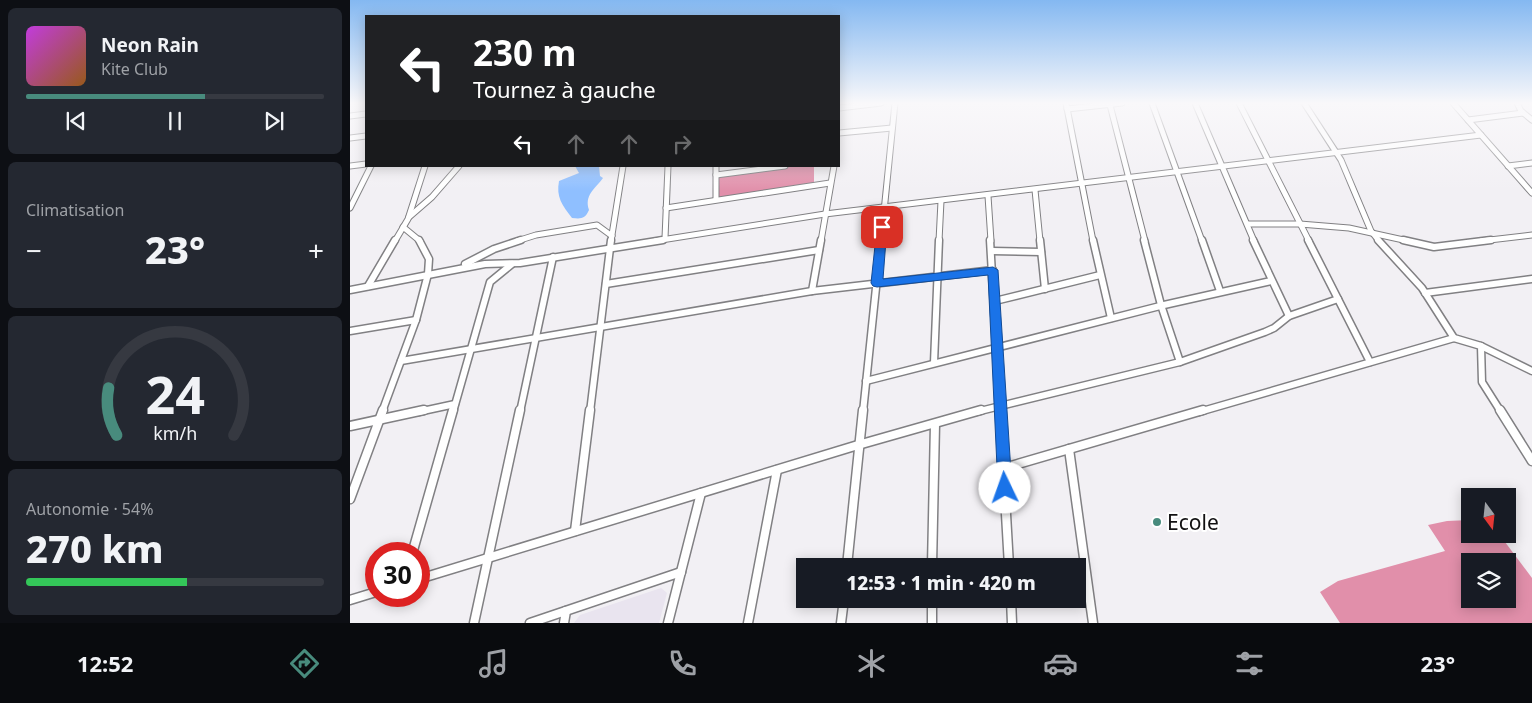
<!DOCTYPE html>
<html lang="fr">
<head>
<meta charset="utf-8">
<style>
  body { margin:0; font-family:"Noto Sans",sans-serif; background:#242831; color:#f1f3f6; height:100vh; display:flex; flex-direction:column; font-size:19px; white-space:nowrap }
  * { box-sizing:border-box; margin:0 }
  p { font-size:16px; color:#9ea1a6 }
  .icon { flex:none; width:28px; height:28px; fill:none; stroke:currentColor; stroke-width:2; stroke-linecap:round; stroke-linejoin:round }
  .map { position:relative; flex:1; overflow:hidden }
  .side { display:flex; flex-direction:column; gap:8px; padding:8px; background:#0d0f14; width:350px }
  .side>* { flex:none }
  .banner { position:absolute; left:15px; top:15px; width:475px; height:152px; border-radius:0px; box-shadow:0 2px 12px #0003; background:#202124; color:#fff; overflow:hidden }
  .needle { width:32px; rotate:165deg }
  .tools { position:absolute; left:1111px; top:488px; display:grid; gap:10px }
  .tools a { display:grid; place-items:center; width:55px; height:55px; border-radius:0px; background:#171b24; box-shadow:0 2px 12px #0003; font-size:25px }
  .speed { position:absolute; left:15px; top:542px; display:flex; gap:10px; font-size:25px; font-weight:700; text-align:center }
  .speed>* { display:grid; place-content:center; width:65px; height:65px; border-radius:50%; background:#171b24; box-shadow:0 2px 12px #0003; line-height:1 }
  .speed .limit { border:8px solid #d22; background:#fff; color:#111 }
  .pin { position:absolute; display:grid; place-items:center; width:42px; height:42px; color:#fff; margin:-21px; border-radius:10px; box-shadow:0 2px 8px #0006 }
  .me { position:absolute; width:55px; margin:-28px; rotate:357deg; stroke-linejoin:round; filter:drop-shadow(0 0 4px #0008) }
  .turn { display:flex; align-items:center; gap:18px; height:105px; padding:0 25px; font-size:22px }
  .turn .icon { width:65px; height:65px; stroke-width:2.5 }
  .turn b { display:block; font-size:35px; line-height:42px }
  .lanes { display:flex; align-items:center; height:48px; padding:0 25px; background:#0003; justify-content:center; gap:25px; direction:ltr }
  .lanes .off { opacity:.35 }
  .big { font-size:38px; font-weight:800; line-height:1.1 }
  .side .widget { flex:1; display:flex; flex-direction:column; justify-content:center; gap:8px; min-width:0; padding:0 18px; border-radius:8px; background:#242831 }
  .side .dial { align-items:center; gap:0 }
  .dial svg { height:130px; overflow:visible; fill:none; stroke:#363941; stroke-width:7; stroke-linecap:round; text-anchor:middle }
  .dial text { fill:#f1f3f6; stroke:none }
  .song { display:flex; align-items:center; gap:15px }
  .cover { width:60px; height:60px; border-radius:8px; background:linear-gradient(135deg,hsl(290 70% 55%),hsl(30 70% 35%)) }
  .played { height:5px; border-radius:2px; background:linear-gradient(90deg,#488b7d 60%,#363941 60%) }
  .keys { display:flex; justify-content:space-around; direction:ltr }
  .heat { display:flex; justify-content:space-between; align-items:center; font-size:28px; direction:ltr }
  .charge { height:8px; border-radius:4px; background:linear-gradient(90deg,#34c759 54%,#363941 0) }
  .trip { position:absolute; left:446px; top:558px; width:290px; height:50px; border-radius:0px; background:#171b24; box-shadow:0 2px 12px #0003; font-weight:800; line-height:50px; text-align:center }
  .tab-bar { display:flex; height:80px; justify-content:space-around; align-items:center; background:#090b0e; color:#9ea1a6 }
  .tab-bar .icon { width:35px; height:35px }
  .tab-bar .selected { color:#488b7d }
  .tab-bar b { font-size:22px; color:#f1f3f6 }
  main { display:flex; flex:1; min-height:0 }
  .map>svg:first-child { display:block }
  .built { fill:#e9e4ef }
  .forest { fill:#e18faa; fill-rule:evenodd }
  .water { fill:#8fbfff }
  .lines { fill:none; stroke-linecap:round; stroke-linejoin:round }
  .minor-far2-casing { stroke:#818083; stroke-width:7 }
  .minor-far1-casing { stroke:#818083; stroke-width:9 }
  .minor-casing { stroke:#818083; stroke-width:11 }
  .minor-far2 { stroke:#fff; stroke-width:5 }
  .minor-far1 { stroke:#fff; stroke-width:6 }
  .minor { stroke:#fff; stroke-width:8 }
  .route { fill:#1a73e8; stroke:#114b97 }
  .poi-dot { fill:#488b7d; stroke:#fff; stroke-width:2 }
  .labels { text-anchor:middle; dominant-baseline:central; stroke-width:4; stroke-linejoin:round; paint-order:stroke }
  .near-poi-label { font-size:21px; fill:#121112; stroke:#fff; text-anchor:start }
</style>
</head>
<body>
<main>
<section class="side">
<div class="widget">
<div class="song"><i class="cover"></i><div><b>Neon Rain</b><p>Kite Club</p></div></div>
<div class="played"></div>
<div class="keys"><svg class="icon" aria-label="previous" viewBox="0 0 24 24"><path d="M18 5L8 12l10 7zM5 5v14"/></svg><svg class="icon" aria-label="pause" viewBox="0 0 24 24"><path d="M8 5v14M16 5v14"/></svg><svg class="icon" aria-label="next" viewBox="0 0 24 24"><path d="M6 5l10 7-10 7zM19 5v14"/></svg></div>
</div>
<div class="widget"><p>Climatisation</p>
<div class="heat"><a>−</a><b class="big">23°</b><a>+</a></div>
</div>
<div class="widget dial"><svg viewBox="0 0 100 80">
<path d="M14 69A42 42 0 1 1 86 69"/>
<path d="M14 69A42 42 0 0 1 9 40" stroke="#488b7d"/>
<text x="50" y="56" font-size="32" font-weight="700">24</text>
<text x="50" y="72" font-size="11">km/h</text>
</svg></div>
<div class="widget"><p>Autonomie · 54%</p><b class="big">270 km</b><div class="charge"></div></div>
</section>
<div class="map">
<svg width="1182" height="623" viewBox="0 0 1182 623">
  <rect width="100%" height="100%" fill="#f2f0f4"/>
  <polygon class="built" points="311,588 317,593 309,623 224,623 230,615"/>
  <g class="forest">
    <polygon points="429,166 464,166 464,183 367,198 367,174"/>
    <path d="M 1120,520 L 1120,534 L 1149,534 L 1182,578 L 1182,623 L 990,623 L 970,592 L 988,581 L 1095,551 L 1078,525 L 1097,521 ZM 1120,561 L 1158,561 L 1158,599 L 1120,599 Z"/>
  </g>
  <path class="water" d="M 225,166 L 249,166 L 250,176 L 253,178 C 245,189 234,195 239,210 C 235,219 231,219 222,218 C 212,205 206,197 209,181 L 229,173 Z"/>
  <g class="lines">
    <defs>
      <g id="minor-far2">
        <polyline points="716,103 743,241"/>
        <polyline points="802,103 852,241"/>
        <polyline points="845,103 904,241"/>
        <polyline points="889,103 959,241"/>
        <polyline points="954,103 991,160 1021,231 1029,241"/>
        <polyline points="1103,103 1182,193"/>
        <polyline points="1167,103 1171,111 1182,120"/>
        <polyline points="760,105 795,241"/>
        <polyline points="489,108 531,103"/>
        <polyline points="717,109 772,103"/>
        <polyline points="0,116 16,114"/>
        <polyline points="1118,120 1173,113"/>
        <polyline points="489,133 542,128"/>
        <polyline points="0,138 16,136"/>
        <polyline points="0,166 16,164"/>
        <polyline points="366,166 366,199"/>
        <polyline points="1158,166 1182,163"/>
        <polyline points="366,175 435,166"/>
        <polyline points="685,190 690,241"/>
        <polyline points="638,196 641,241"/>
        <polyline points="0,208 21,166"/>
        <polyline points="316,208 480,183"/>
        <polyline points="59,217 82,197 109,166"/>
        <polyline points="898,224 950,224 999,228 1058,241"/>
        <polyline points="53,227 70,241"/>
        <polyline points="315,238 318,166"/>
        <polyline points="45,241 58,219 75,166"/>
        <polyline points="167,241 186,235 247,225 262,236"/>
        <polyline points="261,241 273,166"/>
        <polyline points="305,241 475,214 1131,135"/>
        <polyline points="471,241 484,166"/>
        <polyline points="531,241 545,103"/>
        <polyline points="589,241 591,201"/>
        <polyline points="1131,241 1182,235"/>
      </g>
      <g id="minor-far1">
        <polyline points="640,240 650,412"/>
        <polyline points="690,240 695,289"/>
        <polyline points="743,240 761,318"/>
        <polyline points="794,240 811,305 830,362"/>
        <polyline points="852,240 870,291"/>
        <polyline points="903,240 939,316"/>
        <polyline points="958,240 1020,362"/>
        <polyline points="1028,240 1072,288 1104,338 1131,346 1132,382 1151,412"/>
        <polyline points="1053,240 1084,247 1141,240"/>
        <polyline points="642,251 691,252"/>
        <polyline points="115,264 144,249 171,240"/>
        <polyline points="256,284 469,250"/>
        <polyline points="18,286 45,240"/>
        <polyline points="0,290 135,264 170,263 313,240"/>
        <polyline points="462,291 471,240"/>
        <polyline points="1075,293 1182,279"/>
        <polyline points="645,301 750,275"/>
        <polyline points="0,331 66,320"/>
        <polyline points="1131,346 1182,371"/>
        <polyline points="51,361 462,291 643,270"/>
        <polyline points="584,363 589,240"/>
        <polyline points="516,381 814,305 921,281"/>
        <polyline points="32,412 66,320 78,274 79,259 69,240"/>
        <polyline points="68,412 105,404"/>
        <polyline points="103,412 140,282 162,264"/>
        <polyline points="170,412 203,257"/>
        <polyline points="240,412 261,240"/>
        <polyline points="513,412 531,240"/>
        <polyline points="626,412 830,362 915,332 924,328 939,316 988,299"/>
        <polyline points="849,412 1104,338"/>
      </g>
      <g id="minor">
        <polyline points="650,410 659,566"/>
        <polyline points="1150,410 1182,461"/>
        <polyline points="0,426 74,410"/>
        <polyline points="719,449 743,623"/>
        <polyline points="654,468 853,410"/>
        <polyline points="0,499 33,410"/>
        <polyline points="225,531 240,410"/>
        <polyline points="62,554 103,410"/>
        <polyline points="497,566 513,410"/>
        <polyline points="582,566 585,424"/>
        <polyline points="69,579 508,445 631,410"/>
        <polyline points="582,599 582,623"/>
        <polyline points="661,599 662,623"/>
        <polyline points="0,600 26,592"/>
        <polyline points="124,623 170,410"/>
        <polyline points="180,623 331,572"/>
        <polyline points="214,623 216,611"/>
        <polyline points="318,623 351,493"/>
        <polyline points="398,623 427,470"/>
        <polyline points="491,623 494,599"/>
      </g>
    </defs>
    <use href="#minor-far2" class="minor-far2-casing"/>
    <use href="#minor-far1" class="minor-far1-casing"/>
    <use href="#minor" class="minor-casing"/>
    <use href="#minor-far2" class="minor-far2"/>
    <use href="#minor-far1" class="minor-far1"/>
    <use href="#minor" class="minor"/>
  </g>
  <linearGradient id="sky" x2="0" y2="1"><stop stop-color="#84b8f1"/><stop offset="0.54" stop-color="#f9f8fa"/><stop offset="1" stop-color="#f9f8fa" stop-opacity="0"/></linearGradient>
  <rect width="1182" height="191" fill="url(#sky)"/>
  <polygon class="route" points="532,224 537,227 533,279 643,267 648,270 662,488 660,493 655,495 650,493 648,488 638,275 527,287 523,286 521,283 527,227"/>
  <circle class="poi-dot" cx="807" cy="522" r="5"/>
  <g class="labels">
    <g class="near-poi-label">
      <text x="817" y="522">Ecole</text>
    </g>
  </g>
</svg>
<div class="tools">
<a><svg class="needle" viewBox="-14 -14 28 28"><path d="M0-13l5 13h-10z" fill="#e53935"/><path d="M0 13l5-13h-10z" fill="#9ea1a6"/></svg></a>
<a><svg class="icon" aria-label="layers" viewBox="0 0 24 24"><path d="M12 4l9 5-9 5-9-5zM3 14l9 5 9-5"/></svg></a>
</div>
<div class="speed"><div class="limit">30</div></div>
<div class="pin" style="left:532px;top:227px;background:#d93025"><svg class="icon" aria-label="arrive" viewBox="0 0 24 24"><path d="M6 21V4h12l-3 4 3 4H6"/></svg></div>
<svg class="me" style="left:655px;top:488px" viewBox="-20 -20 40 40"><circle r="19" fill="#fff"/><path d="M0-13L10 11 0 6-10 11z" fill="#1a73e8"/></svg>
<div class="trip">12:53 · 1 min · 420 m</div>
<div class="banner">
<div class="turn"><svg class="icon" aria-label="left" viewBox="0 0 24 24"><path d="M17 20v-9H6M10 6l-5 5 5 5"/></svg><div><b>230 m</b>Tournez à gauche</div></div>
<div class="lanes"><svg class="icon" aria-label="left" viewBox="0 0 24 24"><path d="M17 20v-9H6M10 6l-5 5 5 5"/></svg><svg class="icon off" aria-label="ahead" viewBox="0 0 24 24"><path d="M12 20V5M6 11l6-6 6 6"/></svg><svg class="icon off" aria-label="ahead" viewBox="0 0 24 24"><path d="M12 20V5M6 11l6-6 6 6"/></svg><svg class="icon off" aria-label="right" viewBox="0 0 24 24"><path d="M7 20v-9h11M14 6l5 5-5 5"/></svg></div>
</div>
</div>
</main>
<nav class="tab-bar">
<b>12:52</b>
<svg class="icon selected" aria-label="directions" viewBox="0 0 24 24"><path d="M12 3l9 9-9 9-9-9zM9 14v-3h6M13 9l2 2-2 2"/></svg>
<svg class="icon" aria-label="music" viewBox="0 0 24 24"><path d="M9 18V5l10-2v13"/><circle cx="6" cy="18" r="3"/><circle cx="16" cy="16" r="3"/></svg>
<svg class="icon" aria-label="phone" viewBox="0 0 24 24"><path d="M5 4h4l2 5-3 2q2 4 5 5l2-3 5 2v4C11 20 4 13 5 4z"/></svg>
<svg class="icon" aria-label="climate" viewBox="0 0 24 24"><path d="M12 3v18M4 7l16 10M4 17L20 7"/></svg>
<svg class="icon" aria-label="car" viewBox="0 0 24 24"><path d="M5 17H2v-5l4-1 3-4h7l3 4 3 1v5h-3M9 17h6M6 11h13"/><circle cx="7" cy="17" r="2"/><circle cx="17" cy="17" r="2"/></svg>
<svg class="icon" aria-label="filters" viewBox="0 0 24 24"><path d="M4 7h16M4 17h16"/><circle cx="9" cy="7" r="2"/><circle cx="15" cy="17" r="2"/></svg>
<b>23°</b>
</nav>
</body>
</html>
